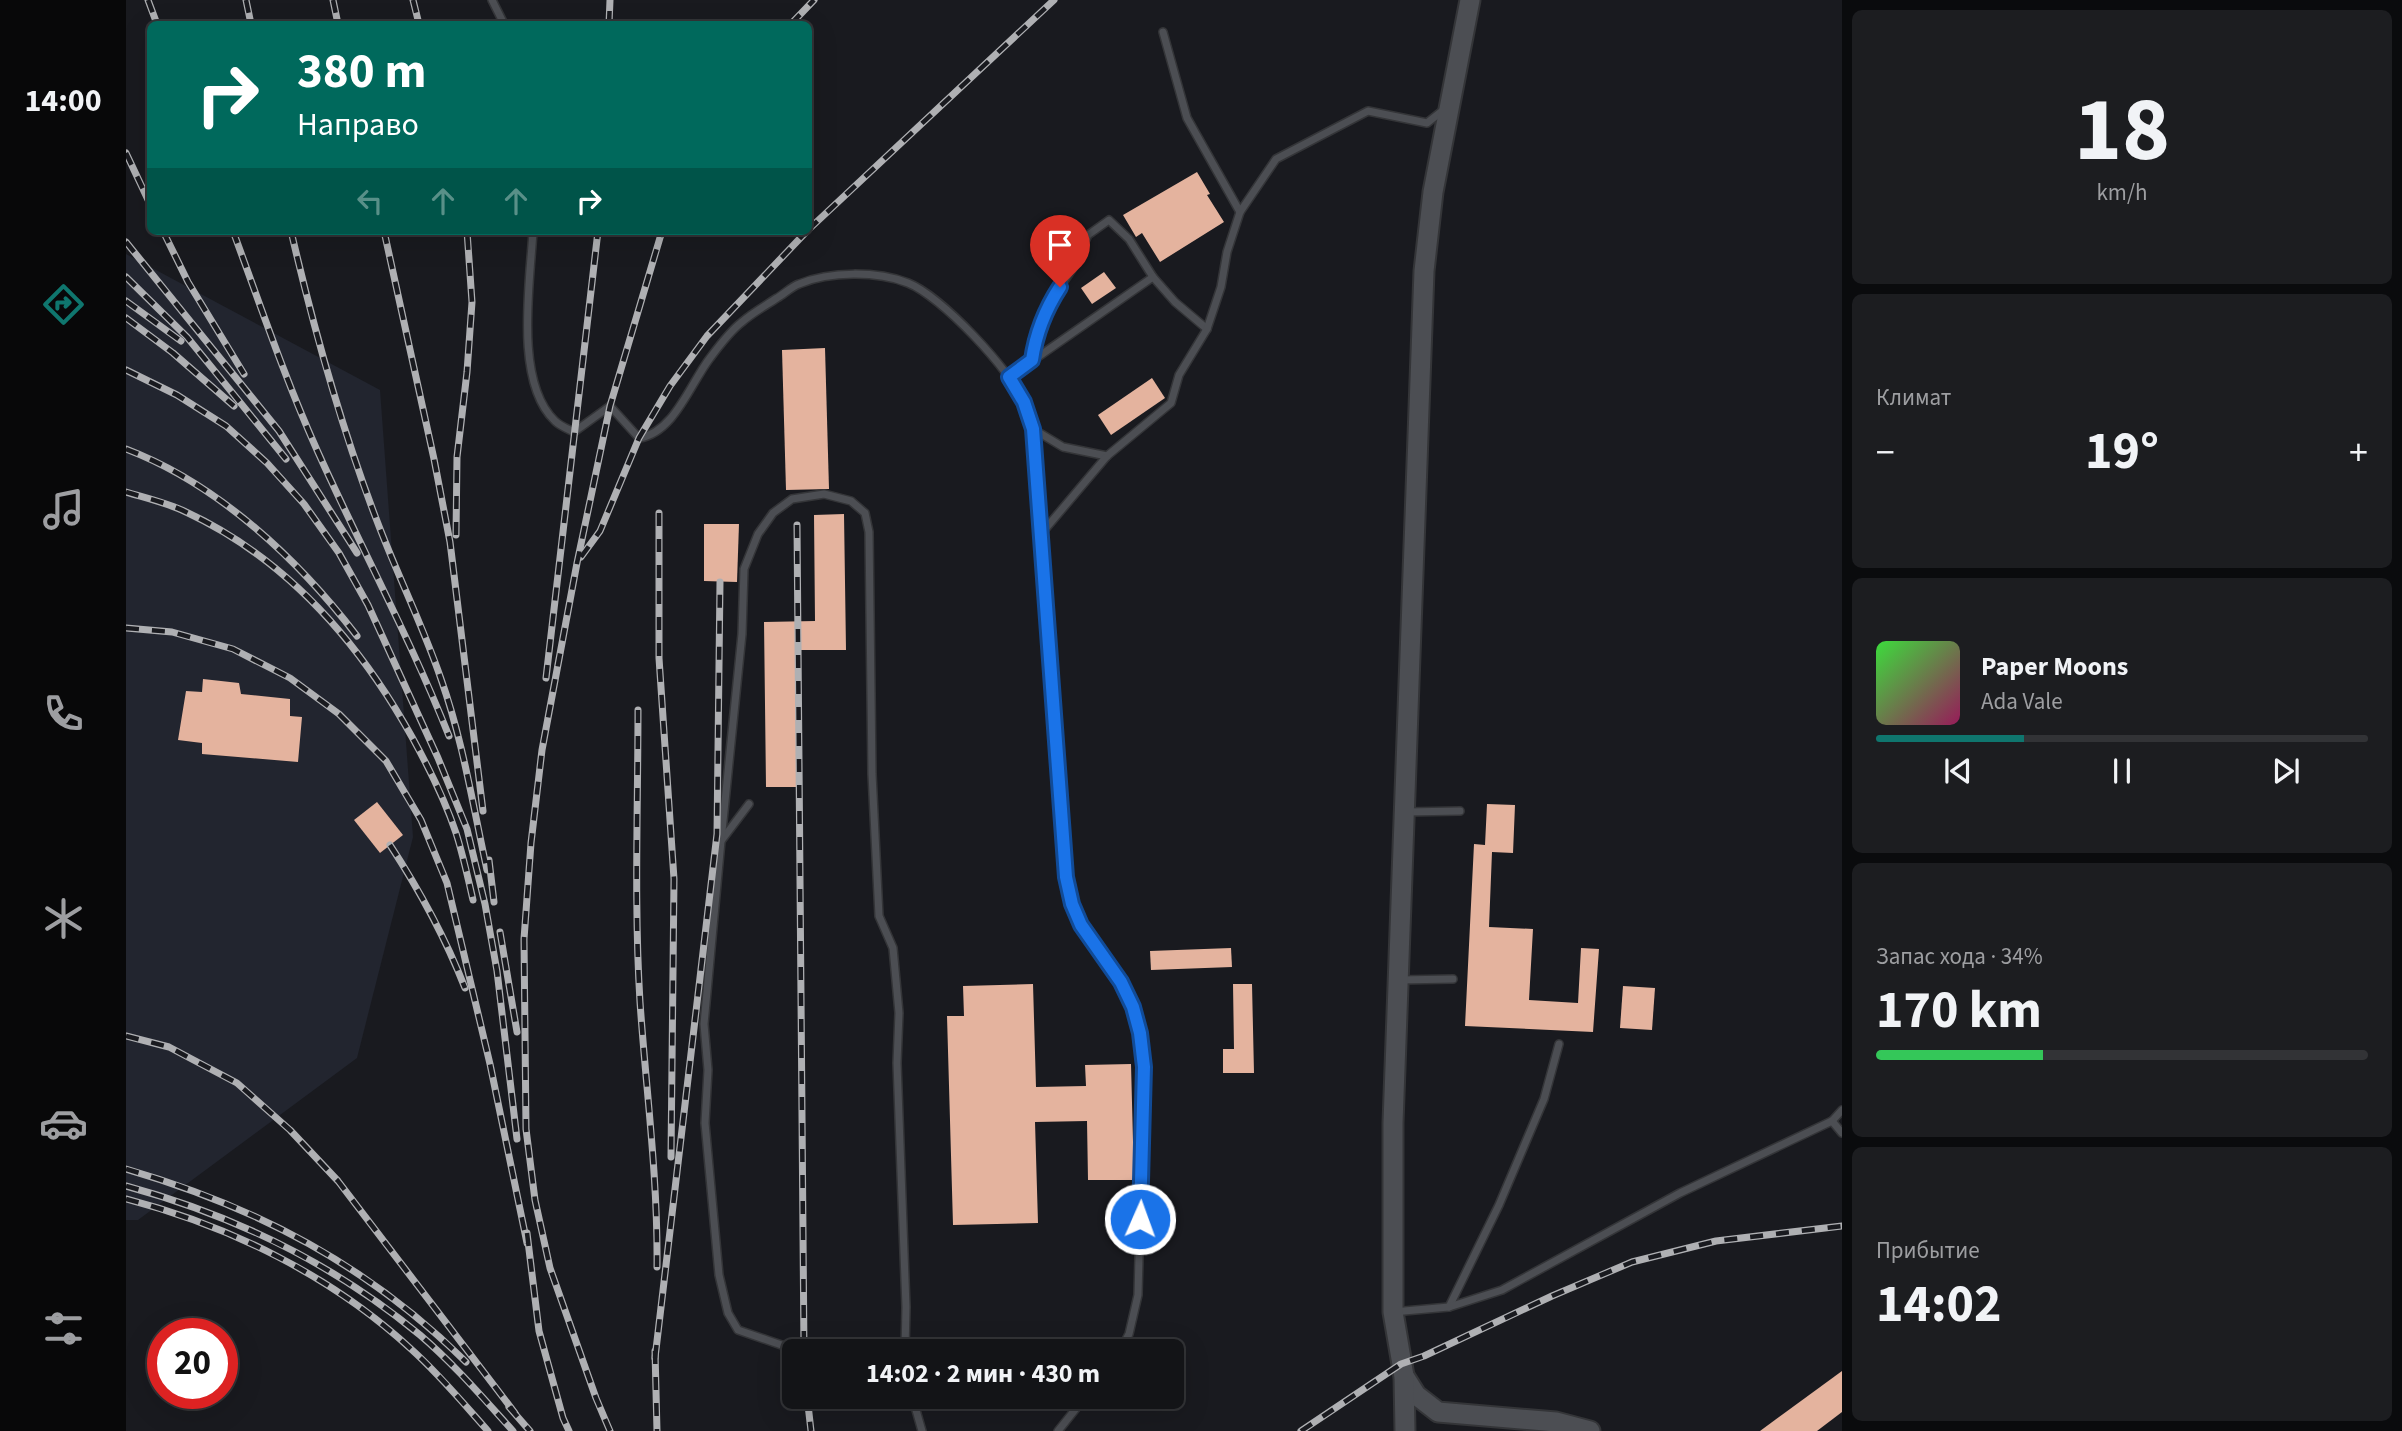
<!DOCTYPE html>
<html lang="ru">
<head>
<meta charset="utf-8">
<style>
  body { margin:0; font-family:"Source Sans 3",sans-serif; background:#1c1d20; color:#f1f3f6; height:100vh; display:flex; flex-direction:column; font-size:26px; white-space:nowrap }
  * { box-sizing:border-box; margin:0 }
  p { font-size:23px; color:#9d9ea1 }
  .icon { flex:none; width:38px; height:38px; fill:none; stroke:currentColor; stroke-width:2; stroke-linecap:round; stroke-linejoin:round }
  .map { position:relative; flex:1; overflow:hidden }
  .sheet { display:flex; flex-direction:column; gap:10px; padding:10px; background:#0a0b0d; width:560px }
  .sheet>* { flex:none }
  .guide { position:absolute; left:21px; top:21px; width:665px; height:214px; border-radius:10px; box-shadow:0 7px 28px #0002,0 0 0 2px #323336; background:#00695c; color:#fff; overflow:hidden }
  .speed { position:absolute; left:21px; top:1318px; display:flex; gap:14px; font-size:35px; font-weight:700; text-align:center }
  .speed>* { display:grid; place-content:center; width:91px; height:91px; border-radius:50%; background:#131417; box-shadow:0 7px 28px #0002,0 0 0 2px #323336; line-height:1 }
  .speed .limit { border:10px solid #d22; background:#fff; color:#111 }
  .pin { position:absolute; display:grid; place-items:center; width:60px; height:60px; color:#fff; margin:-72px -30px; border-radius:50% 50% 50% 0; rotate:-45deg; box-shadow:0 0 7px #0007 }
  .pin .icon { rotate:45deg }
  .me { position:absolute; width:77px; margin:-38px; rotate:2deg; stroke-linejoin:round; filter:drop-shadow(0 0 5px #0008) }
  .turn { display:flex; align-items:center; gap:24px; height:147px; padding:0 35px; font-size:32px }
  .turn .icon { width:91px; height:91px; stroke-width:2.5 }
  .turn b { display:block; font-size:49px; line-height:60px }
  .lanes { display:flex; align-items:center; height:66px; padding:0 35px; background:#0003; justify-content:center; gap:35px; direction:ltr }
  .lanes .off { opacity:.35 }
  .big { font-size:52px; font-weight:700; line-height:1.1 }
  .sheet .widget { flex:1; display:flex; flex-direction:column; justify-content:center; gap:10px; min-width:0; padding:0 24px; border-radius:10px; background:#1c1d20 }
  .sheet .dial { align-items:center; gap:0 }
  .dial b { font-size:91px; line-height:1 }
  .song { display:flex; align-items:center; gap:21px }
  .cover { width:84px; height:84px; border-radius:10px; background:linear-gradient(135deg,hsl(120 70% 55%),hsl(330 70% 35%)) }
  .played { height:7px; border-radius:4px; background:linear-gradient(90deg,#0f766e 30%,#323336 30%) }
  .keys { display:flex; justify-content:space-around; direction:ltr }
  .heat { display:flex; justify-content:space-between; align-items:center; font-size:38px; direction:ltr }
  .charge { height:10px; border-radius:5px; background:linear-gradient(90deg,#34c759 34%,#323336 0) }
  .trip { position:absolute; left:656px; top:1339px; width:402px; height:70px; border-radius:10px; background:#131417; box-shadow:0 7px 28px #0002,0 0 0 2px #323336; font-weight:700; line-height:70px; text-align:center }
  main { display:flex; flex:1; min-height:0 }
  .dock { display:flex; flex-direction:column; width:126px; justify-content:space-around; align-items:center; background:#080809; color:#9d9ea1 }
  .dock .icon { width:49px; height:49px }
  .dock .on { color:#0f766e }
  .dock b { font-size:32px; color:#f1f3f6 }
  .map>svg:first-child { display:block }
  .built { fill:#22252f }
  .building { fill:#e4b39e }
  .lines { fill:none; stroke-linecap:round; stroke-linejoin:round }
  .lane-casing { stroke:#343538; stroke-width:10 }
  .secondary-casing { stroke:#343538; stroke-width:23 }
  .lane { stroke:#4c4e53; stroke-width:7 }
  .secondary { stroke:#4c4e53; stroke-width:19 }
  .rail-casing { stroke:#afb0b3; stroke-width:7 }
  .rail { stroke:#191a1f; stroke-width:4.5; stroke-dasharray:13; stroke-linecap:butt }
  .route-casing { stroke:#114b97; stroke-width:18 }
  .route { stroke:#1a73e8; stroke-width:12 }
</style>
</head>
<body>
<main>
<nav class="dock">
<b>14:00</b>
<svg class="icon on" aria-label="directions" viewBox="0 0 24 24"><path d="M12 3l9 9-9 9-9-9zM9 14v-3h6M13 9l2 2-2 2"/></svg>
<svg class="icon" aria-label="music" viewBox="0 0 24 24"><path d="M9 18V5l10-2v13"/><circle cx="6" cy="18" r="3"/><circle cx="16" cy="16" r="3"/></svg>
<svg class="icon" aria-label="phone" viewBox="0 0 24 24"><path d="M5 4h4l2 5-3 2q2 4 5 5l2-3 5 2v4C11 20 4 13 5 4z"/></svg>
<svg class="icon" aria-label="climate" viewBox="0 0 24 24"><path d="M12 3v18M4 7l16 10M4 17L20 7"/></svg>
<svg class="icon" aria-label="car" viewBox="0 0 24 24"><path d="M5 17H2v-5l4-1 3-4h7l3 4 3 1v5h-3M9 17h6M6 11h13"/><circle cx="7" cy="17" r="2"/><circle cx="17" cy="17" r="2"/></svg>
<svg class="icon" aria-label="filters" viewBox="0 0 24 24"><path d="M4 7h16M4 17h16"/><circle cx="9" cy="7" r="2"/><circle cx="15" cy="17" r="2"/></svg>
</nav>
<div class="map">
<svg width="1716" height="1431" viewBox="0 0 1716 1431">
  <rect width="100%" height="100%" fill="#191a1f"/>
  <polygon class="built" points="0,254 254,390 287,837 231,1058 12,1220 0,1220"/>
  <g class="building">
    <polygon points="1071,172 1084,194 1081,195 1098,222 1034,262 1016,233 1010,237 997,215"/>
    <polygon points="978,272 990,288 966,304 955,288"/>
    <polygon points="699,348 703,489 660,490 656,350"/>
    <polygon points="1026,378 1039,398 985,435 972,415"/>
    <polygon points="718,514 720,650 670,650 672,787 640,787 638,622 689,621 688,515"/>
    <polygon points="578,524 613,524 611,582 578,581"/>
    <polygon points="77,679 113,683 115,694 164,699 164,716 176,717 172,762 76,754 76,743 52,740 60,691 76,692"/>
    <polygon points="251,802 277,835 254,853 228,820"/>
    <polygon points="1361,804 1389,805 1387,853 1366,852 1363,927 1407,929 1403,1000 1452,1003 1455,948 1473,949 1467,1032 1339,1026 1348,844 1359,845"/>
    <polygon points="1105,948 1106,967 1025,970 1024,951"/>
    <polygon points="907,984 910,1087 960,1086 959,1065 1005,1064 1008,1180 962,1180 961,1121 909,1122 912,1223 827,1225 821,1016 838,1016 837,986"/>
    <polygon points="1107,984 1126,984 1128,1073 1097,1073 1097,1049 1108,1049"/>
    <polygon points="1497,986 1529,988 1526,1030 1494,1028"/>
    <polygon points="1716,1371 1716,1412 1691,1431 1634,1431"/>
  </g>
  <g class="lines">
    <defs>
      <g id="lane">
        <polyline points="366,0 378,24"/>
        <polyline points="1037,32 1061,118 1114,212"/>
        <path d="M 407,231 C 404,283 388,382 429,421 C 434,426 442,429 448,432 L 484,406 L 513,438 C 548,433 564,384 584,358 C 593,346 604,331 616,322 C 626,313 639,306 651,298 C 658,294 665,287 673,284 C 704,271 751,271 782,283 C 815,296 885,370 899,404 C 907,424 908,444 910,466 L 940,877 C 944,893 947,909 955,924 C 970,953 996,976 1008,1007 C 1015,1027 1016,1047 1018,1067 L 1012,1295 L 1003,1334 L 994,1351"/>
        <polyline points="906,360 910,334 922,305 947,268 962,235 983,220 1003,239 1027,277"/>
        <polyline points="883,377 1027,277 1049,302 1081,329"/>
        <polyline points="907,429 937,447 981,456"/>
        <polyline points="915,534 981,456 1045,403 1053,375 1081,329 1095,287 1101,252 1114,212 1150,159 1242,111 1301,123 1320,108"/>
        <polyline points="623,804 595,841 578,1024 582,1070 579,1123 593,1275 602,1313 612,1330 673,1351"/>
        <polyline points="1280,812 1334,811"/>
        <polyline points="595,841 616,634 618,569 632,534 647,513 666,499 698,494 725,501 739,513 743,532 746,774 753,916 767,948 773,1013 771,1063 780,1307 779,1351"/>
        <polyline points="1273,980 1327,979"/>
        <polyline points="1706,1121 1716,1110"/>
        <polyline points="1323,1307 1373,1205 1418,1099 1433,1044"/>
        <polyline points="1267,1312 1323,1307 1376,1290 1554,1193 1706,1121 1716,1133"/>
        <polyline points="786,1396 796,1431"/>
        <polyline points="932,1431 960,1396"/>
      </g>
      <g id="secondary">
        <polyline points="1278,1376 1290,1395 1312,1412 1430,1422 1464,1431"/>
        <polyline points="1279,1431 1278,1376 1267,1312 1267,1123 1298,271 1307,192 1344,0"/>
      </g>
    </defs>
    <use href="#lane" class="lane-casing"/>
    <use href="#secondary" class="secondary-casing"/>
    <use href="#lane" class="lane"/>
    <use href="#secondary" class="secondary"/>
    <defs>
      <g id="rail">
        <polyline points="22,0 31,24"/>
        <polyline points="120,0 125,24"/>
        <polyline points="207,0 212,24"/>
        <polyline points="287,0 293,24"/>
        <polyline points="483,24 484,0"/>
        <polyline points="665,24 688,0"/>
        <polyline points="0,153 24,204"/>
        <polyline points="682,230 928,0"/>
        <polyline points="37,231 62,282 118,374"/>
        <path d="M 107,231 C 134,304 159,379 191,450 C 234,546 284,638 323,736"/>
        <path d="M 165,231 C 188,330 215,427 251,521 C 271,574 297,626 315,679 C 337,741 347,806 361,870"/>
        <polyline points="258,231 308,459 324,542 357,811"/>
        <polyline points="0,242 153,431 231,553"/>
        <polyline points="0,277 61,337 160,459"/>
        <polyline points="0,301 55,341"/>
        <polyline points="0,318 47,353 108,406"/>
        <polyline points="0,370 51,395 100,426 141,463 178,504 213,553 242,605 312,758 341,829 359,904 371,971 391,1139"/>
        <path d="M 0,449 C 92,484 172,559 231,636"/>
        <path d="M 0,492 C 20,498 42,503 60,512 C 161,559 233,642 286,737 C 303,768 319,800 330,833 C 337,855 342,878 347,900"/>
        <polyline points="533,513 533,658 548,879 545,1157"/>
        <polyline points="671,525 678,1351"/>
        <polyline points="330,535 331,457 341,372 346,302 341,231"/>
        <polyline points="455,557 474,531 513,438 544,386 581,336 681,231"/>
        <polyline points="0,628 46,632 107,649 164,678 213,714 260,761 295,820 321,883 364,1064 401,1243"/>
        <polyline points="420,678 472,231"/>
        <path d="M 512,710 C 512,807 508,905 514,1002 C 520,1090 532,1177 531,1267"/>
        <path d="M 264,845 C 294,891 319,937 339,988"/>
        <polyline points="363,860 368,902"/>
        <polyline points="374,932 391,1032"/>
        <polyline points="0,1036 43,1047 111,1083 164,1130 212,1181 389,1413"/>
        <path d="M 0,1169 C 131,1207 243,1266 340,1362"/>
        <path d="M 0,1186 C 107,1215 208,1264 294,1335 C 328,1364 357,1398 387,1431"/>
        <path d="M 0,1199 C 104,1226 206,1276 285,1349 C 313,1374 337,1403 362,1431"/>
        <polyline points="401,1233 413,1331 437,1418 443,1431"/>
        <polyline points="529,1351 531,1431"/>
        <polyline points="529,1358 591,834 594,582"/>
        <polyline points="681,1396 685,1431"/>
        <polyline points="383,1407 404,1431"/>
        <polyline points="484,1431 470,1398 424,1268 409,1200 400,1129 398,939 405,843 416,750 451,563 484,406 536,231"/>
        <polyline points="1175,1431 1275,1364 1298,1356 1426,1296 1506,1262 1590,1241 1716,1226"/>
      </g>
    </defs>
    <use href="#rail" class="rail-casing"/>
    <use href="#rail" class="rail"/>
  </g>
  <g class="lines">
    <defs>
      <path id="route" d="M 934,287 C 919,310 910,332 906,360 L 883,377 L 898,402 L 907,429 L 940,877 L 946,904 L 955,925 L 995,982 L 1007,1007 L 1014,1033 L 1018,1067 L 1014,1219"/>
    </defs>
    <use href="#route" class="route-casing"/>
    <use href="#route" class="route"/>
  </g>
</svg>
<div class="speed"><div class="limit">20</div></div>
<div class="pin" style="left:934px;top:287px;background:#d93025"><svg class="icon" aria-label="arrive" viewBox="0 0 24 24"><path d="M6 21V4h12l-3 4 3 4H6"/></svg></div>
<svg class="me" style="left:1014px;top:1219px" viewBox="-20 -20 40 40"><circle r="17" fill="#1a73e8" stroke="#fff" stroke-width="3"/><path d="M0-11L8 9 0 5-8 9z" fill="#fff"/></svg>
<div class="trip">14:02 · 2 мин · 430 m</div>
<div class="guide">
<div class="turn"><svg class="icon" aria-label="right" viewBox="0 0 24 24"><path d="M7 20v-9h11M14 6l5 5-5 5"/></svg><div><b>380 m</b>Направо</div></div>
<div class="lanes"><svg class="icon off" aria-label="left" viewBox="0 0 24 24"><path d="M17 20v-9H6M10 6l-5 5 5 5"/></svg><svg class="icon off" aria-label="ahead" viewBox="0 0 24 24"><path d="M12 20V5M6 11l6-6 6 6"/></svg><svg class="icon off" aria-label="ahead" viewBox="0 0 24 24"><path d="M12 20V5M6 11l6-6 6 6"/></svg><svg class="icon" aria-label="right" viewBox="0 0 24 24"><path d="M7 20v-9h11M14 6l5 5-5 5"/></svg></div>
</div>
</div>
<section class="sheet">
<div class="widget dial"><b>18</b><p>km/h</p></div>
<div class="widget"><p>Климат</p>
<div class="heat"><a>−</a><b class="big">19°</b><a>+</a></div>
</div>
<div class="widget">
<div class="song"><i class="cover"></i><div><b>Paper Moons</b><p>Ada Vale</p></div></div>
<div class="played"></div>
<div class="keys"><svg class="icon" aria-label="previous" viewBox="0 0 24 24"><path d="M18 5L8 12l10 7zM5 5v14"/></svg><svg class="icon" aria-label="pause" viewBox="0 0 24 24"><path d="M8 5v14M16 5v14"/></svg><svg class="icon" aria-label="next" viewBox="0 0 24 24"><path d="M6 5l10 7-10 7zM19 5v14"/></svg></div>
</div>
<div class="widget"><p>Запас хода · 34%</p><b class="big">170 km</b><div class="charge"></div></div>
<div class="widget"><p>Прибытие</p><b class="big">14:02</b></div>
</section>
</main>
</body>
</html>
